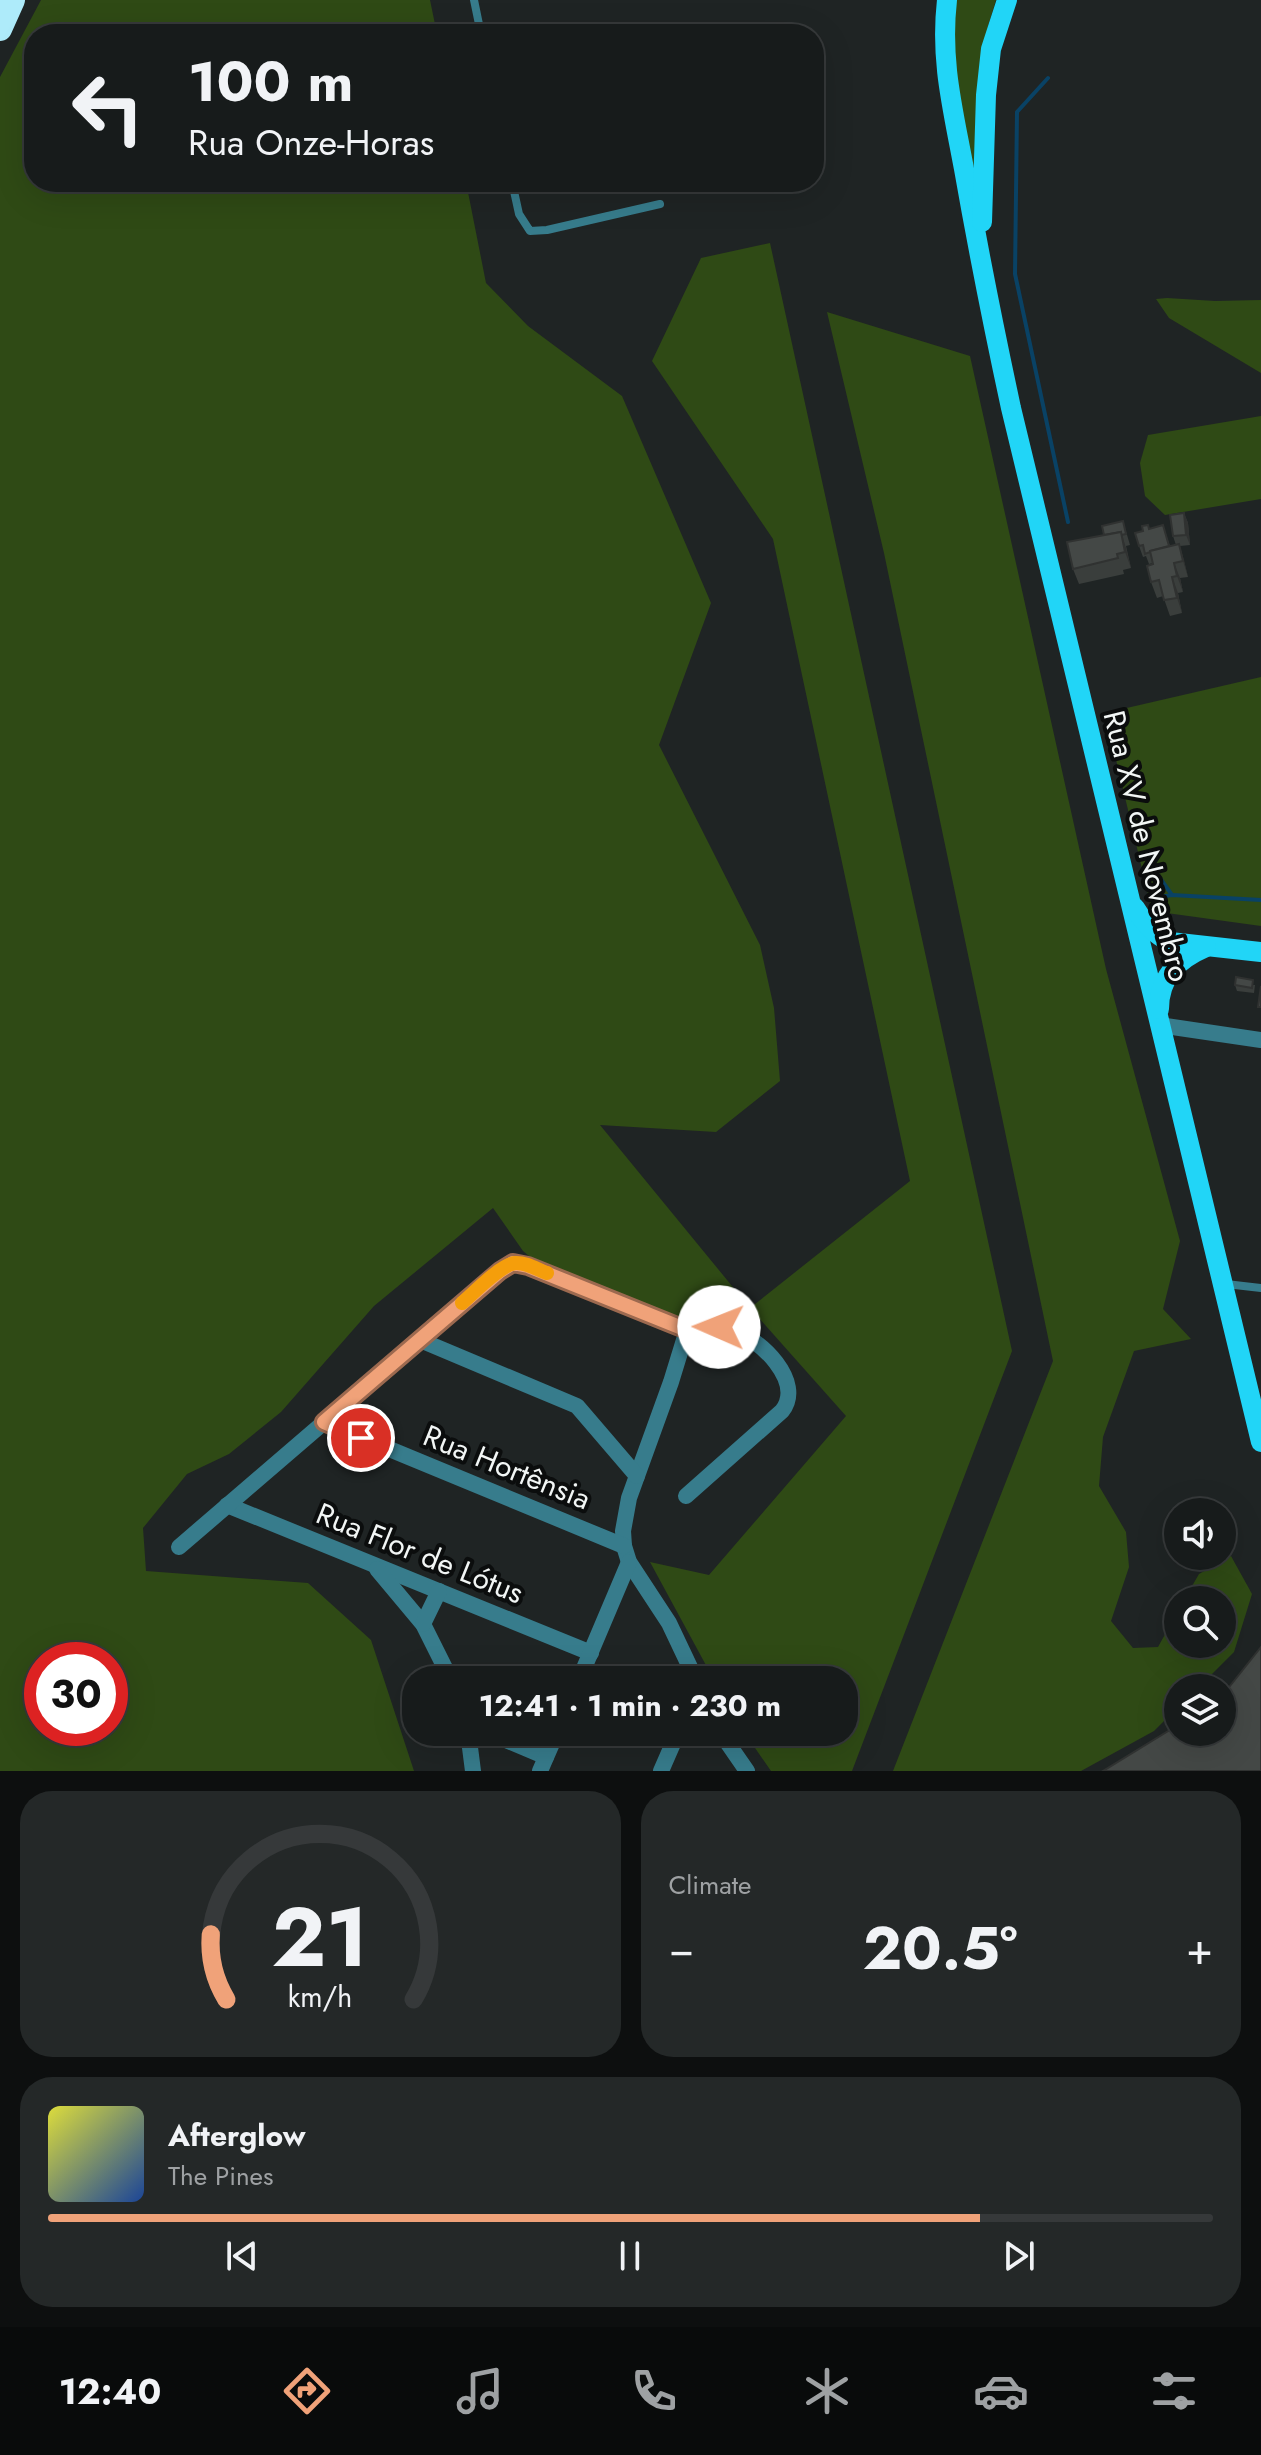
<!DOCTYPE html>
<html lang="en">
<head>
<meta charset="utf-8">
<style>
  body { margin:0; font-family:Jost,sans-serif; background:#242828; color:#f1f3f6; height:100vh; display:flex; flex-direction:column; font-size:30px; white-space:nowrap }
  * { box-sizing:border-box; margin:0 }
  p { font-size:26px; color:#9ea1a3 }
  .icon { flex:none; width:44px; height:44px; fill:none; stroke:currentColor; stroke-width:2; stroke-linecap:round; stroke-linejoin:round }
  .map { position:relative; height:1771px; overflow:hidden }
  .panel { display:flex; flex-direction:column; gap:20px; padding:20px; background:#0d0f0f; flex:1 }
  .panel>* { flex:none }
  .top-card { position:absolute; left:24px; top:24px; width:800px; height:168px; border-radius:32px; box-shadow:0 8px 32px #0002,0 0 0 2px #36393a; background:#171b1b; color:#f1f3f6; overflow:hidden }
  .fabs { position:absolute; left:1164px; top:1498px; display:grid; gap:16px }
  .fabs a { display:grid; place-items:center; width:72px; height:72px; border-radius:50%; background:#171b1b; box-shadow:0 8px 32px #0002,0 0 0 2px #36393a; font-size:40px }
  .speed { position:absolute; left:24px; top:1642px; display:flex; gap:16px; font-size:40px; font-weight:700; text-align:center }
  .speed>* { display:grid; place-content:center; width:104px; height:104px; border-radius:50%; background:#171b1b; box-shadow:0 8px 32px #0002,0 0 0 2px #36393a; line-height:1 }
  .speed .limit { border:12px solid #d22; background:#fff; color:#111 }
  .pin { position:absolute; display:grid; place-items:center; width:68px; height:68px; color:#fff; margin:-34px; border:4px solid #fff; border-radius:50%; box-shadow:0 2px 8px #0007 }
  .me { position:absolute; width:88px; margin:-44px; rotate:271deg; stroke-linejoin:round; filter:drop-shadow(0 0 6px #0008) }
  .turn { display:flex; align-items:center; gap:28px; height:168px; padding:0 32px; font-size:36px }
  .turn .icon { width:104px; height:104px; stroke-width:2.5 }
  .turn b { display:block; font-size:56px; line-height:68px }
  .big { font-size:60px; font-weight:700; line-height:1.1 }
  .panel .card { flex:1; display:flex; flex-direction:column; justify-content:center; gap:12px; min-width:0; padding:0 28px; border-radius:32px; background:#242828 }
  .panel .dial { align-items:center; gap:0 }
  .dial svg { height:208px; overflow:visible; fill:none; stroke:#36393a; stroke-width:7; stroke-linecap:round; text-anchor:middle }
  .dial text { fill:#f1f3f6; stroke:none }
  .song { display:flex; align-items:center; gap:24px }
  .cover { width:96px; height:96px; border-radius:12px; background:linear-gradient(135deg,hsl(60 70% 55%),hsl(220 70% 35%)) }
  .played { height:8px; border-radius:4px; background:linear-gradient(90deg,#f0a279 80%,#36393a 80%) }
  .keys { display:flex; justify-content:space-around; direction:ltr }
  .heat { display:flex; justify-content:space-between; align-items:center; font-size:44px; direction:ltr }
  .panel .tiles { flex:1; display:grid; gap:20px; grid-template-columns:1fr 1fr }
  .card:last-child { grid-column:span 2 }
  .trip { position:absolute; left:402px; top:1666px; width:456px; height:80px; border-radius:32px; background:#171b1b; box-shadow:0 8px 32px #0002,0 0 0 2px #36393a; font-weight:700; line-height:80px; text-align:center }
  .tabs { display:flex; height:128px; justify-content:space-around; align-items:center; background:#090b0b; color:#9ea1a3 }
  .tabs .icon { width:56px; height:56px }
  .tabs .current { color:#f0a279 }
  .tabs b { font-size:36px; color:#f1f3f6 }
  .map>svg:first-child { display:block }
  .green { fill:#2f4a15; fill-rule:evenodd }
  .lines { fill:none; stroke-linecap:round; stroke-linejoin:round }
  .stream { stroke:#094265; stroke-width:4 }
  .lane { stroke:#377c8c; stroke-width:8 }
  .street { stroke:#377c8c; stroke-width:16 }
  .primary { stroke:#21d5f7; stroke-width:20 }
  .highway { stroke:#aeebfa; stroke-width:24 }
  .wall { fill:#3a3e3c }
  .shaded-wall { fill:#303231 }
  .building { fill:#444846; stroke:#303231; stroke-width:2 }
  .route-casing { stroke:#9c694f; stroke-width:20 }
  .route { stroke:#f0a279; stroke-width:14 }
  .slow { stroke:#f59e0b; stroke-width:14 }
  .labels { text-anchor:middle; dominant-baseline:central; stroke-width:8; stroke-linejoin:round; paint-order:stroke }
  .street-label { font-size:30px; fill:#f2f6f5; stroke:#0b0d0d }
</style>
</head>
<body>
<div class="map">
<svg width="1261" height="1771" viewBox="0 0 1261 1771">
  <rect width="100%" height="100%" fill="#1f2424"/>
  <g class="green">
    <path d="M 41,0 L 430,0 L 437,34 L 34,34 L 34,182 L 466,182 L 486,283 L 528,326 L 622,396 L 711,603 L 659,745 L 760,945 L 774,1008 L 780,1081 L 716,1132 L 600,1125 L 750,1308 L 910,1181 L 773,539 L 652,361 L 701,258 L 770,243 L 1012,1351 L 852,1771 L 771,1771 L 744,1732 L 844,1732 L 844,1680 L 714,1680 L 650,1562 L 709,1575 L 846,1416 L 750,1308 L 732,1319 L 679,1319 L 536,1262 L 523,1251 L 493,1208 L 374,1306 L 281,1412 L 229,1454 L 187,1474 L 143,1528 L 146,1571 L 308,1583 L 371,1640 L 414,1771 L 0,1771 L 0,77 ZM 42,1660 L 110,1660 L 110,1728 L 42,1728 Z"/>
    <path d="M 956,0 L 996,0 L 988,26 L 975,167 L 971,165 C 960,107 950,60 956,0 Z"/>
    <polygon points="1167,298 1215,301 1261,300 1261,373 1169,318 1156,299"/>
    <polygon points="827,312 970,356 1106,969 1180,1241 1163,1309 1191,1339 1134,1351 1103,1437 1099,1486 1126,1532 1129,1567 1111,1621 1133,1648 1158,1647 1178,1611 1178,1644 1222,1644 1222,1600 1184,1600 1199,1574 1231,1556 1252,1594 1234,1652 1198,1688 1178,1688 1178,1707 1154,1731 1081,1771 893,1771 1053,1361 884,553"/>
    <polygon points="1261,416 1261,499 1165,515 1145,496 1140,463 1148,435"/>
    <polygon points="1261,677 1261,926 1152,911 1105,713"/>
  </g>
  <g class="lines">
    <g class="stream">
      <polyline points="1048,78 1017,112 1015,274 1068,522"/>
      <polyline points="1157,874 1172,895"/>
      <polyline points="1154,898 1172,895 1261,900"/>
    </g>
    <g class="lane">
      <polyline points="474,0 481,34"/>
      <polyline points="512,182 519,214 530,231 547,230 660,204"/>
      <polyline points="1226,1284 1261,1288"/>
    </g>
    <g class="street">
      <polyline points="1159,1025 1261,1040"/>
      <polyline points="687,1330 671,1382 629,1498 623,1531 624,1546 629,1562 669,1623 696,1680"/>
      <polyline points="420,1340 577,1406 637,1476"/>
      <polyline points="324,1422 624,1546"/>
      <path d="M 686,1496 L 782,1411 C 805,1382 760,1338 732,1330 C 718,1326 702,1326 687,1330"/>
      <polyline points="227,1505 591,1653"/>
      <polyline points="179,1547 500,1271 513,1263 528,1266 687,1330"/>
      <polyline points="377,1569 423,1624 451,1680"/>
      <polyline points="423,1624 439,1591"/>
      <polyline points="579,1680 629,1562"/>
      <polyline points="468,1732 473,1771"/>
      <polyline points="487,1732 546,1757"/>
      <polyline points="720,1732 747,1771"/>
      <polyline points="540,1771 557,1732"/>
      <polyline points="661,1771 678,1732"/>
    </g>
    <g class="primary">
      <path d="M 947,0 C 940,61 953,109 964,169 C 978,249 994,329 1011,408 L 1261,1442"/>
      <polyline points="982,222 986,95 991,49 1007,0"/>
      <path d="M 1135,908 C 1145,924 1154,934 1170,942 L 1261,952"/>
      <path d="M 1159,1009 C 1159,977 1178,959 1206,947"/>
    </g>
    <polyline class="highway" points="0,29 13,0"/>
  </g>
  <g class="wall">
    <polygon points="1184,513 1188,523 1190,545 1180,546 1188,577 1180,578 1183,592 1178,593 1182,613 1170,616 1163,596 1157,598 1151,582 1153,563 1149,564 1146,556 1143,557 1139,546 1149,529 1163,525 1170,546 1176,545 1173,536"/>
    <polygon points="1123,521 1130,545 1126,546 1131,568 1123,570 1124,574 1079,584 1073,569 1104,535"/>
    <polygon points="1235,985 1255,985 1254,993 1237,991"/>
  </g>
  <g class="shaded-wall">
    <polygon points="1184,513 1188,523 1190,545 1186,535"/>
    <polygon points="1121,532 1126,548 1131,568 1125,552"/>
    <polygon points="1179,544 1184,560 1188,577 1183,561"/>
    <polygon points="1174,563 1180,578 1183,592 1177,576"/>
    <polygon points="1172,577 1178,593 1182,613 1177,598"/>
  </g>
  <g class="building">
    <polygon points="1184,513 1186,535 1173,536 1170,515"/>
    <polygon points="1123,521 1126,534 1121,535 1121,532 1104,535 1102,526"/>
    <polygon points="1148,525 1149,529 1163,525 1169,546 1150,551 1150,552 1145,554 1143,545 1139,546 1135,533 1143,531 1142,526"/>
    <polygon points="1121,532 1125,552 1117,554 1118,558 1073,569 1067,542"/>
    <polygon points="1179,544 1183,561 1174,563 1177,576 1172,577 1177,598 1164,600 1159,580 1151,582 1147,566 1153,564 1150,551"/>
    <polygon points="1236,977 1253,980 1252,988 1235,985"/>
    <polygon points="1261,986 1261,1007 1258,1007"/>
    <polygon points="1261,1647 1261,1771 1103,1771 1178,1725 1178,1732 1222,1732 1222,1696"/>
  </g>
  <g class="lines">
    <defs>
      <polyline id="route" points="361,1438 324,1422 500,1271 513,1263 528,1266 687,1330 719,1327"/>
    </defs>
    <use href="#route" class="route-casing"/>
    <use href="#route" class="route"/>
    <path class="slow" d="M 462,1303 C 474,1293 500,1265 515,1263 C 526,1262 538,1270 547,1273"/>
  </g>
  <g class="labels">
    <g class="street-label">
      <text transform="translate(1147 846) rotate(76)">Rua XV de Novembro</text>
      <text transform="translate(507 1467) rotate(22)">Rua Hortênsia</text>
      <text transform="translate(420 1553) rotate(22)">Rua Flor de Lótus</text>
    </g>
  </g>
</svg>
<div class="fabs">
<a><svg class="icon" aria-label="sound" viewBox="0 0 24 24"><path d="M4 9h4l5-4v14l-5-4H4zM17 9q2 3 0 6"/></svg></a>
<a><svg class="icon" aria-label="search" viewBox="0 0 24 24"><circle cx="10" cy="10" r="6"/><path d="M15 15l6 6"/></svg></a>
<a><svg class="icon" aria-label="layers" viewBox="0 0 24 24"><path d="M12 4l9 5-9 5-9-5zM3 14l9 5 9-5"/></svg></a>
</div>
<div class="speed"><div class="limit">30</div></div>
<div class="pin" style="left:361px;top:1438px;background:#d93025"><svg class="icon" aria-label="arrive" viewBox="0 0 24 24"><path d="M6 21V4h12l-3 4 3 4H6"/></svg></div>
<svg class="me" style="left:719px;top:1327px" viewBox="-20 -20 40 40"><circle r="19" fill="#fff"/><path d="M0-13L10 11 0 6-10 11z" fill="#f0a279"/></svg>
<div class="trip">12:41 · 1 min · 230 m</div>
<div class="top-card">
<div class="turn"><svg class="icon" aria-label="left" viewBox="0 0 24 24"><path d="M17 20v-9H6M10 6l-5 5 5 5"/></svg><div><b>100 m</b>Rua Onze-Horas</div></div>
</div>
</div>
<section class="panel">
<div class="tiles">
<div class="card dial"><svg viewBox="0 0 100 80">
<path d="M14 69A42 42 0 1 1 86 69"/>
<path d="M14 69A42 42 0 0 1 8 44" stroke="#f0a279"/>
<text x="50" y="56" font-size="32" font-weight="700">21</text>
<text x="50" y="72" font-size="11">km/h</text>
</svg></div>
<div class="card"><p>Climate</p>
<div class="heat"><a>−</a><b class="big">20.5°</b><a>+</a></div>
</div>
<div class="card">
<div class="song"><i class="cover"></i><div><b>Afterglow</b><p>The Pines</p></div></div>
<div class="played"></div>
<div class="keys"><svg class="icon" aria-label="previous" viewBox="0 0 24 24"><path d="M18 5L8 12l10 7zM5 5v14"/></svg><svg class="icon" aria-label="pause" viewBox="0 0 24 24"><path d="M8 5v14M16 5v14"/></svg><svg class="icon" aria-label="next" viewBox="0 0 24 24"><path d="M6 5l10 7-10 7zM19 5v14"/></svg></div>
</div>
</div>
</section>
<nav class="tabs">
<b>12:40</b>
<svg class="icon current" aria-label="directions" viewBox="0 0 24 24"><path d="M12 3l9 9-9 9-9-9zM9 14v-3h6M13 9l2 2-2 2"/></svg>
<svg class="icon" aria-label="music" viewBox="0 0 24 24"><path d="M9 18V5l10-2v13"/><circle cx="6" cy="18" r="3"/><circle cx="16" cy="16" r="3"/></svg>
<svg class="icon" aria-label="phone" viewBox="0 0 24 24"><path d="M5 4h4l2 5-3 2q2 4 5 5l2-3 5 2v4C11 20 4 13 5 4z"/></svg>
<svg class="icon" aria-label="climate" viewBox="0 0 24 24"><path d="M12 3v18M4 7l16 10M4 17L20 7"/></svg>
<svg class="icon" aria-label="car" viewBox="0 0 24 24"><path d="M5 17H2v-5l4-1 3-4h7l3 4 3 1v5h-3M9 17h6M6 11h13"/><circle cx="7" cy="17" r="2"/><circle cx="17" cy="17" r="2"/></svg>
<svg class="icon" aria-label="filters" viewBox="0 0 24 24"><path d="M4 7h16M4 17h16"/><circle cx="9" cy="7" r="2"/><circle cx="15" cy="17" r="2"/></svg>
</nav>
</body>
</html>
